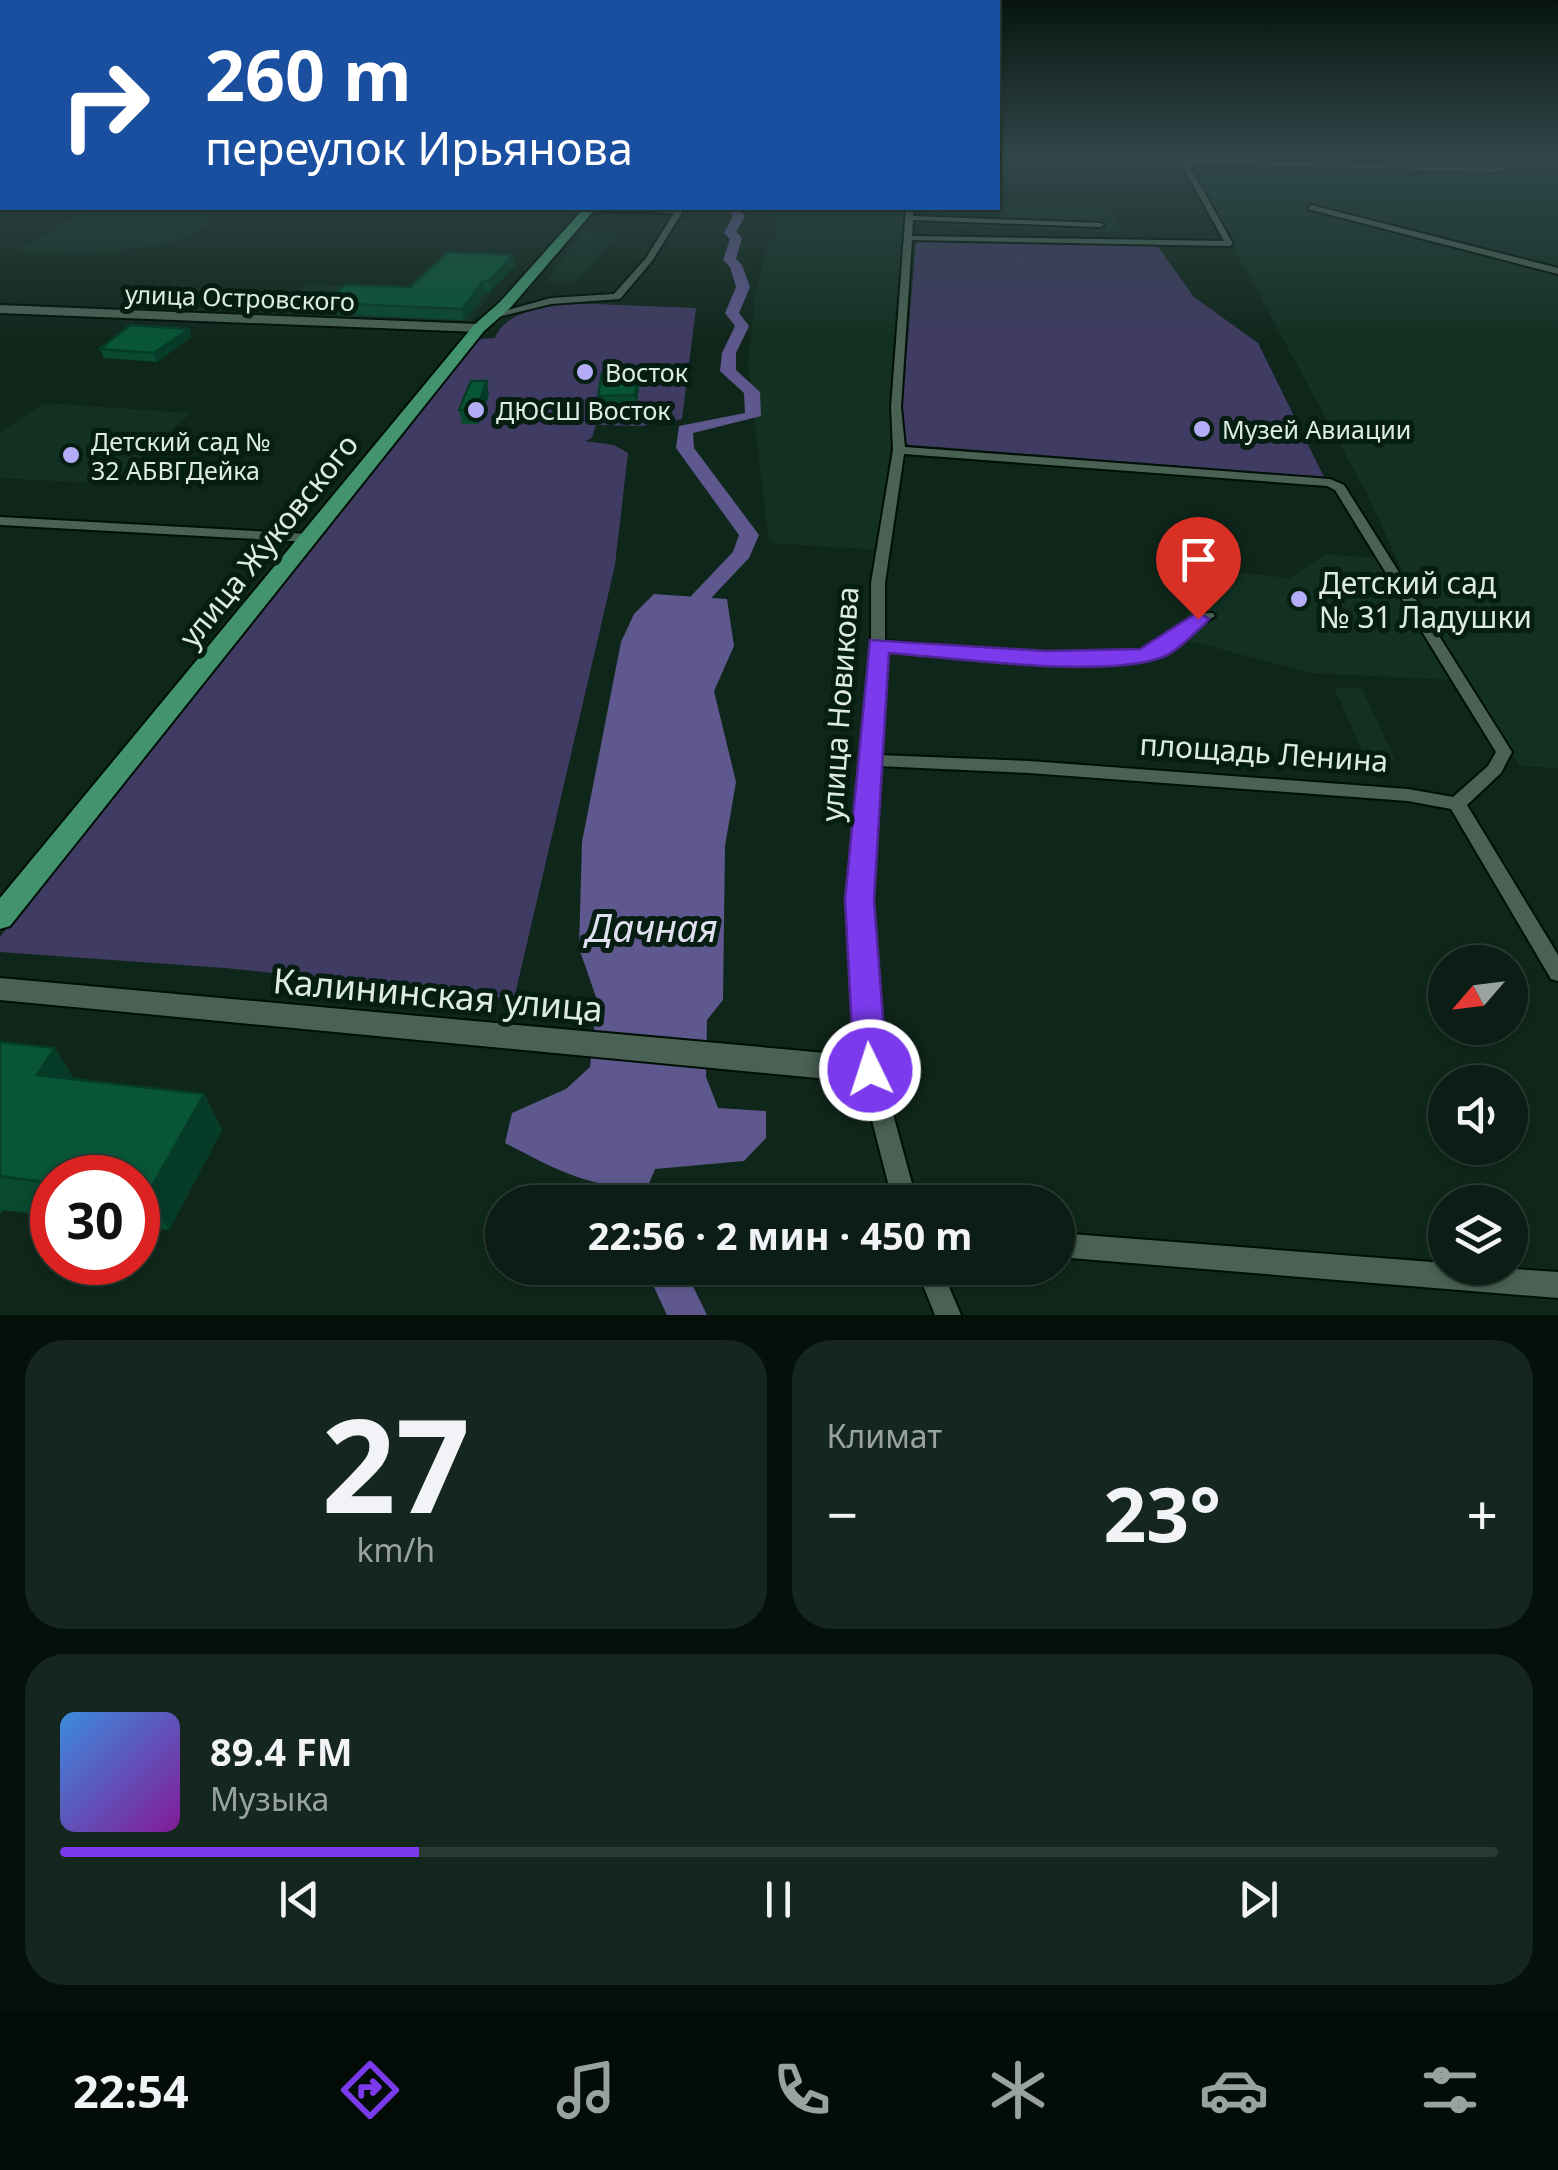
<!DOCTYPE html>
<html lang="ru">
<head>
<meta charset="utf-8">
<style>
  body { margin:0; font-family:"Noto Sans",sans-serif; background:#14261d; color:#f1f3f6; height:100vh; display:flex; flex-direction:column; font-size:38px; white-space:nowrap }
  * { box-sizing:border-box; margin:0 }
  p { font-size:32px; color:#9aa2a0 }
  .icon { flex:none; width:55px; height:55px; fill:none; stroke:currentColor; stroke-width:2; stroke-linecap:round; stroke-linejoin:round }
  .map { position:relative; height:1315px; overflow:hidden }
  .panel { display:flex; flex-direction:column; gap:25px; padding:25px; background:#06100b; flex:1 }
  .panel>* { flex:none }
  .top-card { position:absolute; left:0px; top:0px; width:1000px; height:210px; box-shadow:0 2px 8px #0004,0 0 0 2px #2b3b34; background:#1a4fa0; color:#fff; overflow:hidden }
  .needle { width:65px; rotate:242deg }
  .tools { position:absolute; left:1428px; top:945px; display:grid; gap:20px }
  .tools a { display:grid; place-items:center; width:100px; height:100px; border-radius:50%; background:#0b1d14; box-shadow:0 2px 8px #0004,0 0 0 2px #2b3b34; font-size:50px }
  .speed { position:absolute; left:30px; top:1155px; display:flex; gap:20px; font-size:50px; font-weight:700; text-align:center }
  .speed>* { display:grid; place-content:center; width:130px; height:130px; border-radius:50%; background:#0b1d14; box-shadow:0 2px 8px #0004,0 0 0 2px #2b3b34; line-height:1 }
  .speed .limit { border:15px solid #d22; background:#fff; color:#111 }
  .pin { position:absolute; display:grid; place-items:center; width:85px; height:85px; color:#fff; margin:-102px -42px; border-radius:50% 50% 50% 0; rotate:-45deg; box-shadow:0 0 10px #0007 }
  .pin .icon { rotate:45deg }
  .me { position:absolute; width:110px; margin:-55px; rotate:356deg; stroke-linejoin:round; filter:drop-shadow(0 0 8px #0008) }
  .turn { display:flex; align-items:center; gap:35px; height:210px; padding:0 40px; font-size:45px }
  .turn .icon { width:130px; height:130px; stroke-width:2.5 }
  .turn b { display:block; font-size:70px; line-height:85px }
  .big { font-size:75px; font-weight:700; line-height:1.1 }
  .panel .tile { flex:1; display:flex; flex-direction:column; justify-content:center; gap:15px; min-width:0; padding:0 35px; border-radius:40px; background:#14261d }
  .panel .dial { align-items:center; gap:0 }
  .dial b { font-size:130px; line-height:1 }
  .song { display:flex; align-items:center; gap:30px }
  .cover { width:120px; height:120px; border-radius:15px; background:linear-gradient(135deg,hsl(210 70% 55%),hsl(290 70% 35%)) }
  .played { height:10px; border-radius:5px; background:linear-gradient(90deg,#7c3aed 25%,#2b3b34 25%) }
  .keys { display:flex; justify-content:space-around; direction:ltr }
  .heat { display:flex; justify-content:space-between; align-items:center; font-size:55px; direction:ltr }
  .panel .tiles { flex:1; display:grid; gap:25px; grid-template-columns:1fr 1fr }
  .tile:last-child { grid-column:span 2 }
  .trip { position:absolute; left:485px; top:1185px; width:590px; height:100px; border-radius:50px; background:#0b1d14; box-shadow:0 2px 8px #0004,0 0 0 2px #2b3b34; font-weight:700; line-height:100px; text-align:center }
  .tab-bar { display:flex; height:160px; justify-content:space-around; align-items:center; background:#040c08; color:#9aa2a0 }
  .tab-bar .icon { width:70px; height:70px }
  .tab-bar .current { color:#7c3aed }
  .tab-bar b { font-size:45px; color:#f1f3f6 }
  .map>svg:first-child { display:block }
  .built { fill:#123122 }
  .green { fill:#403b62 }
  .water { fill:#5f588e }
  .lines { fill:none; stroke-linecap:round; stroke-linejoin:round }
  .river { fill:#5f588e; fill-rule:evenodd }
  .street-casing { stroke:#000f06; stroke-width:4 }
  .secondary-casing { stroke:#000f06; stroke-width:4 }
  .primary-casing { stroke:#000f06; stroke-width:4 }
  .street { fill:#496254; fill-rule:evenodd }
  .secondary { fill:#496254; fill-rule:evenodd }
  .primary { fill:#42936e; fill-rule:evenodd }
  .wall { fill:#084930 }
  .shaded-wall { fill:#063c27 }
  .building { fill:#095538; stroke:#063c27; stroke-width:2.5 }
  .route { fill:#7c3aed; stroke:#51269a; stroke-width:2.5 }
  .poi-dot { fill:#b5acf8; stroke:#061d12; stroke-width:4 }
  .labels { text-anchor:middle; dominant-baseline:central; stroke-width:10; stroke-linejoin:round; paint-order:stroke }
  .far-street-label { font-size:25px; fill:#ddebe2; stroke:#061d12 }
  .far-poi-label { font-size:25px; fill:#ddebe2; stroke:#061d12; text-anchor:start }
  .street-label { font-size:30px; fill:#ddebe2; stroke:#061d12 }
  .poi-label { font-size:30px; fill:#ddebe2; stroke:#061d12; text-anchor:start }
  .near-street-label { font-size:35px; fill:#ddebe2; stroke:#061d12 }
  .near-water-label { font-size:38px; font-style:italic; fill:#e1e0f1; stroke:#061d12 }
</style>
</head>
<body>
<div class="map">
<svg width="1558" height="1315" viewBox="0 0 1558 1315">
  <rect width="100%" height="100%" fill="#0f271b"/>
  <g class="built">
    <polygon points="1529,156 1558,156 1558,768 1520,766 1416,600 1366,492 1187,162 1502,171 1535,162"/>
    <polygon points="998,205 1115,210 1120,233 921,224 925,208"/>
    <polygon points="90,208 205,208 209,226 173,243 104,253 17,251"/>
    <polygon points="770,208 905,208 900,363 879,550 769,543 748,366 755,297 767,244 774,243 776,227"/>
    <polygon points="583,232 618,234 577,281 546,281"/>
    <polygon points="305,284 492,293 469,324 269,314"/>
    <polygon points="44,403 191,413 110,484 0,478 0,432"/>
    <polygon points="1325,554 1379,558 1453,680 1310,673 1190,641 1196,624 1186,620 1204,569 1290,578"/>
    <polygon points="1334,687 1362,689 1395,760 1365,758"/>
  </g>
  <g class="green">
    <polygon points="916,241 1156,244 1194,297 1258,343 1324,477 899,444"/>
    <path d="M 569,303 L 696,308 L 682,419 L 642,426 L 596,425 L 592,438 L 585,441 L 614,445 L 628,453 L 615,565 L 514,999 L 225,968 L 0,952 L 0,937 L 478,339 L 495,338 C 506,311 543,308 569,303 Z"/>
  </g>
  <path class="water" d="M 654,594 L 727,599 L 734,646 L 714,691 L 736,782 L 725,846 L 723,1000 L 707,1020 L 706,1077 L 718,1108 L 766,1111 L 766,1138 L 744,1161 L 655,1169 L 648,1186 C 595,1192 551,1167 505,1143 L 512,1113 L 566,1089 L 590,1067 L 597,1000 L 579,948 L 582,842 L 621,642 L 634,614 Z"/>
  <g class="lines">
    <g class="river">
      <polygon points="727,208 738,208 745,216 736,232 742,238 736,259 742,265 750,287 739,313 749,326 736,353 736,370 760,392 761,416 693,433 694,448 759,535 749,558 712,597 713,622 702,628 691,622 691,596 733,552 739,535 676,448 679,426 745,413 744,393 720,371 722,353 735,326 725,313 736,287 730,267 723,260 730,239 724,233 733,216"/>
      <path d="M 627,1144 L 639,1148 C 648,1168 638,1178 647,1202 L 609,1202 L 603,1189 L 615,1148 Z"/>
      <polygon points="645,1268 684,1268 707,1315 667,1315"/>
    </g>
    <defs>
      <g id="street">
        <path d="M 1183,159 L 1493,168 L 1527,160 L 1530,162 L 1493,172 L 1188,163 L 1233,244 L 1229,246 L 912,240 L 901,407 L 905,447 L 1330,479 L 1344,485 L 1512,752 L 1501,773 L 1467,805 L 1558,955 L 1558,981 L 1551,979 L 1451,809 L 1408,801 L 1029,773 L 878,766 L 870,900 L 881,1070 L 917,1202 L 893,1202 L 859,1070 L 850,900 L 860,760 L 871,645 L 871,583 L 893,450 L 891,407 L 906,208 L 913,208 L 913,216 L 1100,223 L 1104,225 L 1100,227 L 913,220 L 912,236 L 1224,241 L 1180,161 ZM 904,454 L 1327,486 L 1335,490 L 1496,752 L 1488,766 L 1453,797 L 1408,789 L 1029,761 L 879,755 L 885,650 L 1046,663 L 1142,660 L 1165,653 L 1173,643 L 1215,616 L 1213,613 C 1186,611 1165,644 1141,652 L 1046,653 L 885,641 L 885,583 Z"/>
        <polygon points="1311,205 1558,268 1558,274 1308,209"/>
        <polygon points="588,208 685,208 652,261 620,299 551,304 486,320 486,316 551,298 614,294 646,258 674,213 591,210"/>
        <polygon points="0,517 309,534 316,538 309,542 0,525"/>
        <polygon points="1058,1233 1445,1263 1445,1268 1498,1268 1558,1272 1558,1298 1058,1257"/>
        <polygon points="916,1268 941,1268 961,1315 935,1315"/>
      </g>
      <g id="secondary">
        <polygon points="2,163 2,169 0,170 0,164"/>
        <polygon points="0,305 479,324 485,328 479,332 0,313"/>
        <polygon points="0,978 870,1057 880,1061 885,1070 880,1079 870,1083 0,1000"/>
      </g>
      <polygon id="primary" points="584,208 596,208 510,308 484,331 10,926 0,929 0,898 474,325 500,302"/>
    </defs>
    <use href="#street" class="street-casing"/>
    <use href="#secondary" class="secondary-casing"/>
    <use href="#primary" class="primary-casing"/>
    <use href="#street" class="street"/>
    <use href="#secondary" class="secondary"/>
    <use href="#primary" class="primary"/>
  </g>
  <g class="wall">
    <polygon points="513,255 515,265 490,292 485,292 464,320 327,314 325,303 410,287"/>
    <polygon points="189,329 191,337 157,362 104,358 100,349"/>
    <polygon points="638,372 639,386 636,410 599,410 598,396"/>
    <polygon points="489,395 478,424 462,424 459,410"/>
    <polygon points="0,1042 74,1079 204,1094 222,1130 169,1230 138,1227 138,1178 52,1178 52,1216 3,1210 0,1214"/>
  </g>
  <g class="shaded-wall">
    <polygon points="513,255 515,265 490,292 489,281"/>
    <polygon points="483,281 485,292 464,320 462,309"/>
    <polygon points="189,329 191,337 157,362 154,353"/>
    <polygon points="638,372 639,386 636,410 635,395"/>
    <polygon points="487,381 489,395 478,424 476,410"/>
    <polygon points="55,1048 78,1085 37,1075"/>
    <polygon points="204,1094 222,1130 169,1230 147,1195"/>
  </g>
  <g class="building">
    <polygon points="448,252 513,255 489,281 483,281 462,309 325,303 345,285 410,287"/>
    <polygon points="130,325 189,329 154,353 100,349"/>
    <polygon points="638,372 635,395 598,396 602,373"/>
    <polygon points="471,381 487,381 476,410 459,410"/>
    <polygon points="0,1042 55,1048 37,1075 204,1094 147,1195 138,1193 138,1178 52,1178 52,1183 0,1176"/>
  </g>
  <linearGradient id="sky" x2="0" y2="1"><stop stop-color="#08150f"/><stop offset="0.46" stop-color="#31474a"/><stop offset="1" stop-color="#31474a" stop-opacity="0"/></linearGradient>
  <rect width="1558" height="341" fill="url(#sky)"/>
  <path class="route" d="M 1198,612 L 1209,619 L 1206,623 C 1193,634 1178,651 1163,657 C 1105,679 955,658 889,653 L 874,900 L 887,1070 L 882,1080 L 870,1085 L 859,1080 L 854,1070 L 845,900 L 870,640 L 1046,651 L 1140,649 Z"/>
  <g class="poi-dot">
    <circle cx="585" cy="372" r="10"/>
    <circle cx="476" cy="410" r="10"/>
    <circle cx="1202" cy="429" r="10"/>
    <circle cx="71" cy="455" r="10"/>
    <circle cx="1299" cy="599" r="10"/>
  </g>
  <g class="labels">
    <g class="far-street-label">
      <text transform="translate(240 297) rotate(2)">улица Островского</text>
    </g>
    <g class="far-poi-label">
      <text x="605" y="372">Восток</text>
      <text x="496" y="410">ДЮСШ Восток</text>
      <text x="1222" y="429">Музей Авиации</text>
      <text x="91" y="441">Детский сад №<tspan x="91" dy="29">32 АБВГДейка</tspan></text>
    </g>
    <g class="street-label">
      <text transform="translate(268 540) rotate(-51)">улица Жуковского</text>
      <text transform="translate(839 704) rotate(-86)">улица Новикова</text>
      <text transform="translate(1264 752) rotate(4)">площадь Ленина</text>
    </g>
    <g class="poi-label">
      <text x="1319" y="582">Детский сад<tspan x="1319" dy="34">№ 31 Ладушки</tspan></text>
    </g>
    <g class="near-street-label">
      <text transform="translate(438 994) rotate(5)">Калининская улица</text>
    </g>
    <g class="near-water-label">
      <text x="652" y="927">Дачная</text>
    </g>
  </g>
</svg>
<div class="tools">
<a><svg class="needle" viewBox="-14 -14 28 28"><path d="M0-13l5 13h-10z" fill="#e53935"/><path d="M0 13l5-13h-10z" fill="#9aa2a0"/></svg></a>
<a><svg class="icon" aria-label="sound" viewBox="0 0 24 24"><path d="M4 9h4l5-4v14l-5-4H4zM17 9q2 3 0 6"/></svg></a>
<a><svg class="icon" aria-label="layers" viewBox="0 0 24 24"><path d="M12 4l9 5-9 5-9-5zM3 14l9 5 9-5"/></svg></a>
</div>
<div class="speed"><div class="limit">30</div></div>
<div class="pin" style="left:1198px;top:619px;background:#d93025"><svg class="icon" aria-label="arrive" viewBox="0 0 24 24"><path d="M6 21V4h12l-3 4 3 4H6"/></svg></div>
<svg class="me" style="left:870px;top:1070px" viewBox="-20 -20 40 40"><circle r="17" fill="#7c3aed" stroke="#fff" stroke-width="3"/><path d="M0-11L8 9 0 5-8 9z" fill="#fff"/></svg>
<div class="trip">22:56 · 2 мин · 450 m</div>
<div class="top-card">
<div class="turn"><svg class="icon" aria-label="right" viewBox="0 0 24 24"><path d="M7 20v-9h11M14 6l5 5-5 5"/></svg><div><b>260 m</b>переулок Ирьянова</div></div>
</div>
</div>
<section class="panel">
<div class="tiles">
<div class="tile dial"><b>27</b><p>km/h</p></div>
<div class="tile"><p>Климат</p>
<div class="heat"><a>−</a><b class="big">23°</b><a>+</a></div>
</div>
<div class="tile">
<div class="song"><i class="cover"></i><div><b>89.4 FM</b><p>Музыка</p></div></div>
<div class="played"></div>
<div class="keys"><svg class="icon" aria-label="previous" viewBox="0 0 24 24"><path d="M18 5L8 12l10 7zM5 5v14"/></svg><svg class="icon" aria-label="pause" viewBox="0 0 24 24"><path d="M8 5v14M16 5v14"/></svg><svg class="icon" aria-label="next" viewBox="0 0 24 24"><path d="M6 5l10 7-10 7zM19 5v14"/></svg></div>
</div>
</div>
</section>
<nav class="tab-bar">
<b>22:54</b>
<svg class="icon current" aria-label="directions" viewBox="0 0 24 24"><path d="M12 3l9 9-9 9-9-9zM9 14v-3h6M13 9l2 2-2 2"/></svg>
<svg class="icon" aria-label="music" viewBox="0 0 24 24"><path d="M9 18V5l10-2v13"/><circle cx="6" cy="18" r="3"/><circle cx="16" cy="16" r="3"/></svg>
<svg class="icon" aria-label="phone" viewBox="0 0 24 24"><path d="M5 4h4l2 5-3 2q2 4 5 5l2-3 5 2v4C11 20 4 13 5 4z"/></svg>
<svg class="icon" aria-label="climate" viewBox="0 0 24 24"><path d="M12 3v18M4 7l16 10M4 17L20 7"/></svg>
<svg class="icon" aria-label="car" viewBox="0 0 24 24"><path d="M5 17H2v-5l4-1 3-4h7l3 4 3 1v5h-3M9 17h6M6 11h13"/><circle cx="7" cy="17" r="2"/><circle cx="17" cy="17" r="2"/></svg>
<svg class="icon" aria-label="filters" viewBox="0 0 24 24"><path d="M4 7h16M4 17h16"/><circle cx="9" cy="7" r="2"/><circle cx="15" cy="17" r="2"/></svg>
</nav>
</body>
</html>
